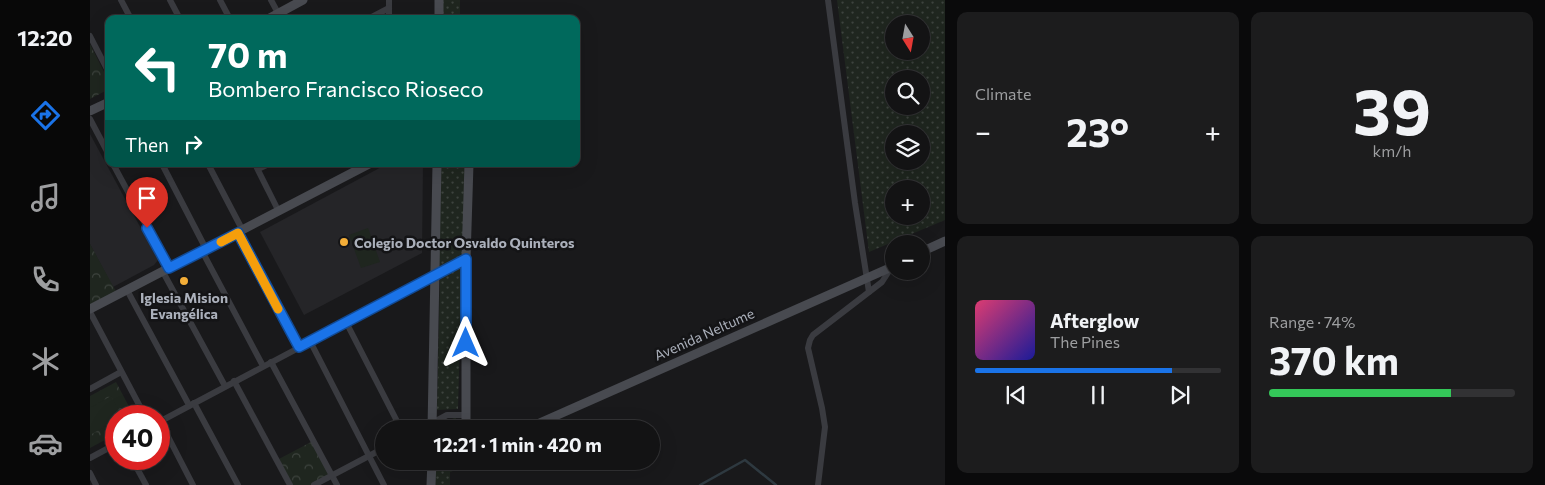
<!DOCTYPE html>
<html lang="en">
<head>
<meta charset="utf-8">
<style>
  body { margin:0; font-family:Commissioner,sans-serif; background:#1c1c1d; color:#f1f3f6; height:100vh; display:flex; flex-direction:column; font-size:19px; white-space:nowrap }
  * { box-sizing:border-box; margin:0 }
  p { font-size:16px; color:#9d9ea0 }
  .icon { flex:none; width:28px; height:28px; fill:none; stroke:currentColor; stroke-width:2; stroke-linecap:round; stroke-linejoin:round }
  .map { position:relative; flex:1; overflow:hidden }
  .details { display:flex; flex-direction:column; gap:12px; padding:12px; background:#0a0a0b; width:600px }
  .details>* { flex:none }
  .top-card { position:absolute; left:15px; top:15px; width:475px; height:152px; border-radius:10px; box-shadow:0 5px 20px #0002,0 0 0 1px #323234; background:#00695c; color:#fff; overflow:hidden }
  .needle { width:32px; rotate:169deg }
  .tools { position:absolute; left:795px; top:15px; display:grid; gap:10px }
  .tools a { display:grid; place-items:center; width:45px; height:45px; border-radius:50%; background:#131314; box-shadow:0 5px 20px #0002,0 0 0 1px #323234; font-size:25px }
  .speed { position:absolute; left:15px; top:405px; display:flex; gap:10px; font-size:25px; font-weight:700; text-align:center }
  .speed>* { display:grid; place-content:center; width:65px; height:65px; border-radius:50%; background:#131314; box-shadow:0 5px 20px #0002,0 0 0 1px #323234; line-height:1 }
  .speed .limit { border:8px solid #d22; background:#fff; color:#111 }
  .pin { position:absolute; display:grid; place-items:center; width:42px; height:42px; color:#fff; margin:-51px -21px; border-radius:50% 50% 50% 0; rotate:-45deg; box-shadow:0 0 5px #0007 }
  .pin .icon { rotate:45deg }
  .me { position:absolute; width:55px; margin:-28px; rotate:0deg; stroke-linejoin:round; filter:drop-shadow(0 0 4px #0008) }
  .turn { display:flex; align-items:center; gap:18px; height:105px; padding:0 20px; font-size:22px }
  .turn .icon { width:65px; height:65px; stroke-width:2.5 }
  .turn b { display:block; font-size:35px; line-height:42px }
  .then { display:flex; align-items:center; height:48px; padding:0 20px; background:#0003; gap:10px; font-size:19px }
  .big { font-size:38px; font-weight:700; line-height:1.1 }
  .details .card { flex:1; display:flex; flex-direction:column; justify-content:center; gap:8px; min-width:0; padding:0 18px; border-radius:10px; background:#1c1c1d }
  .details .dial { align-items:center; gap:0 }
  .dial b { font-size:65px; line-height:1 }
  .song { display:flex; align-items:center; gap:15px }
  .cover { width:60px; height:60px; border-radius:8px; background:linear-gradient(135deg,hsl(340 70% 55%),hsl(240 70% 35%)) }
  .played { height:5px; border-radius:2px; background:linear-gradient(90deg,#1a73e8 80%,#323234 80%) }
  .keys { display:flex; justify-content:space-around; direction:ltr }
  .heat { display:flex; justify-content:space-between; align-items:center; font-size:28px; direction:ltr }
  .charge { height:8px; border-radius:4px; background:linear-gradient(90deg,#34c759 74%,#323234 0) }
  .details .tiles { flex:1; display:grid; gap:12px; grid-template-columns:repeat(2,1fr) }
  .trip { position:absolute; left:285px; top:420px; width:285px; height:50px; border-radius:25px; background:#131314; box-shadow:0 5px 20px #0002,0 0 0 1px #323234; font-weight:700; line-height:50px; text-align:center }
  main { display:flex; flex:1; min-height:0 }
  .menu { display:flex; flex-direction:column; width:90px; justify-content:space-around; align-items:center; background:#080808; color:#9d9ea0 }
  .menu .icon { width:35px; height:35px }
  .menu .selected { color:#1a73e8 }
  .menu b { font-size:22px; color:#f1f3f6 }
  .map>svg:first-child { display:block }
  .built { fill:#252528 }
  .grass { fill:url(#grass-dots); fill-rule:evenodd }
  .forest { fill:url(#forest-crowns) }
  .pitch { fill:#1f261f }
  .lines { fill:none; stroke-linecap:round; stroke-linejoin:round }
  .stream { stroke:#2e3940; stroke-width:2.5 }
  .street { stroke:#3a3b40; stroke-width:6 }
  .secondary { stroke:#484a50; stroke-width:9 }
  .route-casing { stroke:#114b97; stroke-width:12 }
  .route { stroke:#1a73e8; stroke-width:9 }
  .slow { stroke:#f59e0b; stroke-width:9 }
  .poi-dot { fill:#f4ae38; stroke:#141416; stroke-width:2 }
  .labels { text-anchor:middle; dominant-baseline:central; stroke-width:5; stroke-linejoin:round; paint-order:stroke }
  .poi-label { font-size:14px; font-weight:bold; fill:#abb0bb; stroke:#141416; text-anchor:start }
  .street-label { font-size:14px; fill:#abb0bb; stroke:#141416 }
</style>
</head>
<body>
<main>
<nav class="menu">
<b>12:20</b>
<svg class="icon selected" aria-label="directions" viewBox="0 0 24 24"><path d="M12 3l9 9-9 9-9-9zM9 14v-3h6M13 9l2 2-2 2"/></svg>
<svg class="icon" aria-label="music" viewBox="0 0 24 24"><path d="M9 18V5l10-2v13"/><circle cx="6" cy="18" r="3"/><circle cx="16" cy="16" r="3"/></svg>
<svg class="icon" aria-label="phone" viewBox="0 0 24 24"><path d="M5 4h4l2 5-3 2q2 4 5 5l2-3 5 2v4C11 20 4 13 5 4z"/></svg>
<svg class="icon" aria-label="climate" viewBox="0 0 24 24"><path d="M12 3v18M4 7l16 10M4 17L20 7"/></svg>
<svg class="icon" aria-label="car" viewBox="0 0 24 24"><path d="M5 17H2v-5l4-1 3-4h7l3 4 3 1v5h-3M9 17h6M6 11h13"/><circle cx="7" cy="17" r="2"/><circle cx="17" cy="17" r="2"/></svg>
</nav>
<div class="map">
<svg width="855" height="485" viewBox="0 0 855 485">
  <defs>
    <pattern id="grass-dots" width="8" height="8" patternUnits="userSpaceOnUse" patternTransform="scale(1.25)"><rect width="8" height="8" fill="#1f261f"/><path d="M2 2h.1M6 6h.1" fill="none" stroke="#3d433e" stroke-width="1.8" stroke-linecap="round"/></pattern>
    <pattern id="forest-crowns" width="20" height="18" patternUnits="userSpaceOnUse" patternTransform="scale(1.25)"><rect width="20" height="18" fill="#1f261f"/><path d="M2 6a3 3 0 1 1 6 0M12 15a3 3 0 1 1 6 0" fill="none" stroke="#3d433e"/></pattern>
  </defs>
  <rect width="100%" height="100%" fill="#19191b"/>
  <g class="built">
    <polygon points="0,134 68,260 64,265 23,287 0,244"/>
    <polygon points="297,164 333,164 332,253 214,315 170,232"/>
  </g>
  <g class="grass">
    <rect x="353" y="0" width="17" height="19"/>
    <path d="M 747,0 L 855,0 L 855,220 L 779,252 ZM 804,24 L 831,24 L 831,51 L 804,51 ZM 804,79 L 831,79 L 831,106 L 804,106 ZM 804,134 L 831,134 L 831,161 L 804,161 ZM 804,189 L 831,189 L 831,216 L 804,216 Z"/>
    <polygon points="347,164 379,164 376,259 345,274"/>
    <polygon points="372,266 368,409 347,410 350,277"/>
    <polygon points="366,417 366,429 345,429 345,428"/>
    <polygon points="345,461 365,461 365,470 360,472 360,485 345,485"/>
  </g>
  <g class="forest">
    <polygon points="0,44 19,82 19,89 0,99"/>
    <polygon points="0,244 28,295 0,309"/>
    <polygon points="26,382 44,416 26,416 26,434 0,448 0,396"/>
    <polygon points="223,441 242,475 224,485 200,485 187,460"/>
  </g>
  <g class="pitch">
    <polygon points="278,228 290,262 271,268 259,235"/>
    <polygon points="21,396 32,416 26,416 26,420 0,435 0,408"/>
  </g>
  <g class="lines">
    <polyline class="stream" points="610,485 655,460 686,485"/>
    <g class="street">
      <polyline points="31,0 41,19"/>
      <polyline points="80,0 90,19"/>
      <polyline points="130,0 140,19"/>
      <polyline points="181,0 188,13"/>
      <polyline points="299,0 299,19"/>
      <polyline points="738,0 765,203 779,292"/>
      <polyline points="278,19 299,8"/>
      <polyline points="0,36 19,73"/>
      <polyline points="0,119 19,155"/>
      <polyline points="23,164 79,268"/>
      <polyline points="72,164 116,249"/>
      <polyline points="118,164 153,231"/>
      <polyline points="165,164 189,212"/>
      <polyline points="168,169 179,164"/>
      <polyline points="148,233 209,347"/>
      <polyline points="112,251 173,366"/>
      <polyline points="73,272 135,386"/>
      <polyline points="37,290 99,405"/>
      <polyline points="0,312 55,416"/>
      <polyline points="256,322 311,429"/>
      <polyline points="220,341 294,485"/>
      <polyline points="181,362 247,485"/>
      <polyline points="144,381 200,485"/>
      <polyline points="0,389 31,372"/>
      <polyline points="104,403 148,485"/>
      <polyline points="70,421 103,485"/>
      <polyline points="69,422 376,259"/>
      <polyline points="331,429 357,415 376,415"/>
      <polyline points="0,458 26,444"/>
      <polyline points="42,459 56,485"/>
      <polyline points="0,473 6,485"/>
      <polyline points="224,485 294,448"/>
      <polyline points="728,485 735,427 732,408 718,348 720,340 723,335 792,282 801,268"/>
    </g>
    <g class="secondary">
      <polyline points="178,19 213,0"/>
      <polyline points="349,19 349,0"/>
      <polyline points="0,111 19,102"/>
      <polyline points="831,252 855,241"/>
      <polyline points="0,309 279,164"/>
      <polyline points="342,429 347,164"/>
      <polyline points="376,429 376,259 379,164"/>
      <polyline points="436,429 804,266"/>
      <polyline points="341,485 342,461"/>
    </g>
  </g>
  <g class="lines">
    <defs>
      <polyline id="route" points="57,228 79,268 148,233 209,347 376,259 376,343"/>
    </defs>
    <use href="#route" class="route-casing"/>
    <use href="#route" class="route"/>
    <polyline class="slow" points="131,242 148,233 188,309"/>
  </g>
  <g class="poi-dot">
    <circle cx="254" cy="242" r="5"/>
    <circle cx="94" cy="281" r="5"/>
  </g>
  <g class="labels">
    <g class="poi-label">
      <text x="264" y="242">Colegio Doctor Osvaldo Quinteros</text>
      <text x="94" y="297" text-anchor="middle">Iglesia Mision<tspan x="94" dy="16">Evangélica</tspan></text>
    </g>
    <g class="street-label">
      <text transform="translate(614 334) rotate(-24)">Avenida Neltume</text>
    </g>
  </g>
</svg>
<div class="tools">
<a><svg class="needle" viewBox="-14 -14 28 28"><path d="M0-13l5 13h-10z" fill="#e53935"/><path d="M0 13l5-13h-10z" fill="#9d9ea0"/></svg></a>
<a><svg class="icon" aria-label="search" viewBox="0 0 24 24"><circle cx="10" cy="10" r="6"/><path d="M15 15l6 6"/></svg></a>
<a><svg class="icon" aria-label="layers" viewBox="0 0 24 24"><path d="M12 4l9 5-9 5-9-5zM3 14l9 5 9-5"/></svg></a>
<a>+</a>
<a>−</a>
</div>
<div class="speed"><div class="limit">40</div></div>
<div class="pin" style="left:57px;top:228px;background:#d93025"><svg class="icon" aria-label="arrive" viewBox="0 0 24 24"><path d="M6 21V4h12l-3 4 3 4H6"/></svg></div>
<svg class="me" style="left:376px;top:343px" viewBox="-20 -20 40 40"><path d="M0-17L14 15 0 8-14 15z" fill="#1a73e8" stroke="#fff" stroke-width="4"/></svg>
<div class="trip">12:21 · 1 min · 420 m</div>
<div class="top-card">
<div class="turn"><svg class="icon" aria-label="left" viewBox="0 0 24 24"><path d="M17 20v-9H6M10 6l-5 5 5 5"/></svg><div><b>70 m</b>Bombero Francisco Rioseco</div></div>
<div class="then">Then<svg class="icon" aria-label="right" viewBox="0 0 24 24"><path d="M7 20v-9h11M14 6l5 5-5 5"/></svg></div>
</div>
</div>
<section class="details">
<div class="tiles">
<div class="card"><p>Climate</p>
<div class="heat"><a>−</a><b class="big">23°</b><a>+</a></div>
</div>
<div class="card dial"><b>39</b><p>km/h</p></div>
<div class="card">
<div class="song"><i class="cover"></i><div><b>Afterglow</b><p>The Pines</p></div></div>
<div class="played"></div>
<div class="keys"><svg class="icon" aria-label="previous" viewBox="0 0 24 24"><path d="M18 5L8 12l10 7zM5 5v14"/></svg><svg class="icon" aria-label="pause" viewBox="0 0 24 24"><path d="M8 5v14M16 5v14"/></svg><svg class="icon" aria-label="next" viewBox="0 0 24 24"><path d="M6 5l10 7-10 7zM19 5v14"/></svg></div>
</div>
<div class="card"><p>Range · 74%</p><b class="big">370 km</b><div class="charge"></div></div>
</div>
</section>
</main>
</body>
</html>
